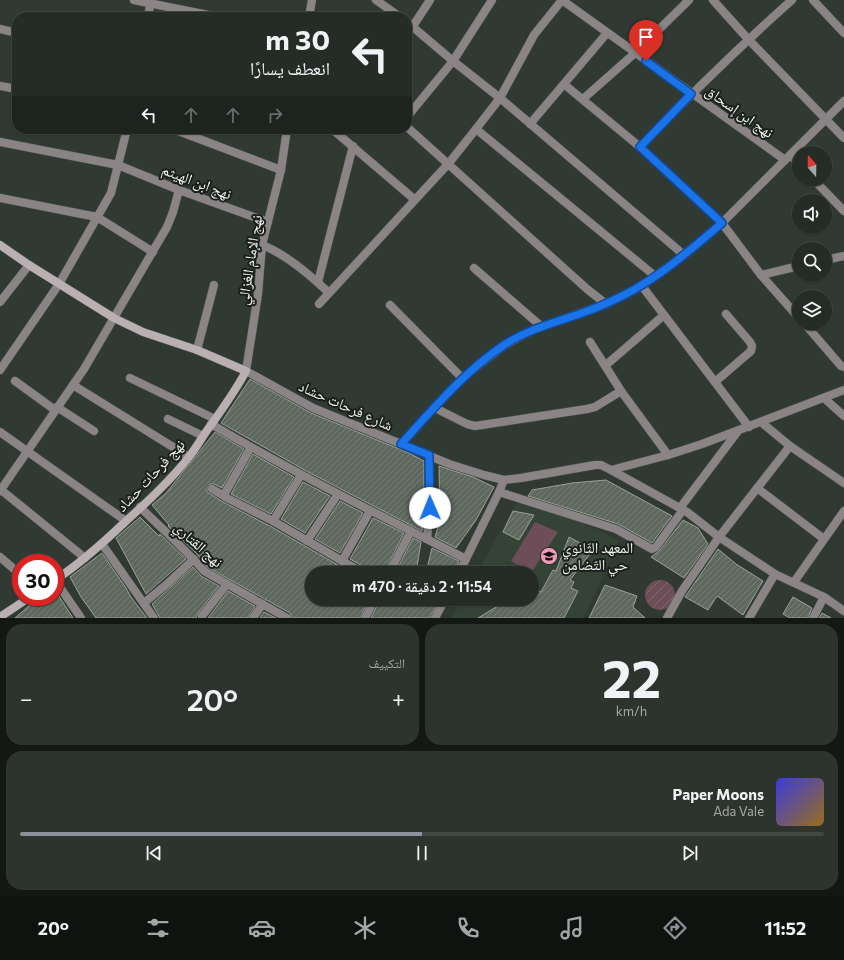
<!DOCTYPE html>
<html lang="ar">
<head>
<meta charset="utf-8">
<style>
  body { margin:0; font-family:Commissioner,"Noto Naskh Arabic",sans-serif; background:#2d342e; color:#f1f3f6; direction:rtl; height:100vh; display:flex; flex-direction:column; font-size:15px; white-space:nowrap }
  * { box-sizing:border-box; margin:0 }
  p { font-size:13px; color:#a3a7a7 }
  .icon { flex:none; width:22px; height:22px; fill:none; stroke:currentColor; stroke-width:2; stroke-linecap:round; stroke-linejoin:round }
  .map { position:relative; height:618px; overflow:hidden; direction:ltr }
  .drawer { display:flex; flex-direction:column; gap:6px; padding:6px; background:#141815; flex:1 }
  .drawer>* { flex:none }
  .top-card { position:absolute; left:12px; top:12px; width:400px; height:122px; border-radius:16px; box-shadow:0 1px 3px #0004,0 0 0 1px #424843; direction:rtl; background:#252c26; color:#f1f3f6; overflow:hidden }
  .needle { width:26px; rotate:340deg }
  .buttons { position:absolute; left:792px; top:146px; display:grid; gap:8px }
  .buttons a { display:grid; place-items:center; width:40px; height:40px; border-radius:50%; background:#252c26; box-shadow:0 1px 3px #0004,0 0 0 1px #424843; font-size:20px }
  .speed { position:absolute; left:12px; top:554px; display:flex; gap:8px; font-size:20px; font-weight:700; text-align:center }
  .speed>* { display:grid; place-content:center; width:52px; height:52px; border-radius:50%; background:#252c26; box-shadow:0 1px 3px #0004,0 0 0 1px #424843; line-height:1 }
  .speed .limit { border:6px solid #d22; background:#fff; color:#111 }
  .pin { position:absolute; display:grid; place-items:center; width:34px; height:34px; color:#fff; margin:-41px -17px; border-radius:50% 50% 50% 0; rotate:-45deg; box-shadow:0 0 4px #0007 }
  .pin .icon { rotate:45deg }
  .me { position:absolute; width:44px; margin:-22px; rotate:359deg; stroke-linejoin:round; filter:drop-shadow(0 0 3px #0008) }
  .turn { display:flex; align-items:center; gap:14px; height:84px; padding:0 16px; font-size:18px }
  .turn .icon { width:52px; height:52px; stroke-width:2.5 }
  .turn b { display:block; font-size:28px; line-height:34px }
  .lanes { display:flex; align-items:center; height:38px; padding:0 16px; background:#0003; justify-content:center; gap:20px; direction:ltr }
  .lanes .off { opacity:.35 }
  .big { font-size:30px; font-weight:600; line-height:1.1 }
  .drawer .tile { flex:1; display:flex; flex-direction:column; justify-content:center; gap:6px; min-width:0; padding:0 14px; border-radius:16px; background:#2d342e }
  .drawer .dial { align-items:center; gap:0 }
  .dial b { font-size:52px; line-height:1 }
  .song { display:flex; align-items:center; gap:12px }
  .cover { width:48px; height:48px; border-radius:6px; background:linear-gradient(135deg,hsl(240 70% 55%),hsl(40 70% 35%)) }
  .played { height:4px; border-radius:2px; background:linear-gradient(90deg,#8c9099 50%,#424843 50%) }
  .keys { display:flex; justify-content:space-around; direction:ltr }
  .heat { display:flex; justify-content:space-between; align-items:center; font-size:22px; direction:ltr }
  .drawer .tiles { flex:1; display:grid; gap:6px; grid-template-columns:1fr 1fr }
  .tile:last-child { grid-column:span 2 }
  .trip { position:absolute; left:305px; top:566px; width:234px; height:40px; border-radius:20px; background:#252c26; box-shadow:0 1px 3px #0004,0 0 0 1px #424843; font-weight:600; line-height:40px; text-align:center; direction:rtl }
  .dock { display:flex; height:64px; justify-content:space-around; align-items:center; background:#0f120f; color:#a3a7a7 }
  .dock .icon { width:28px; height:28px }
  .dock .on { color:#8c9099 }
  .dock b { font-size:18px; color:#f1f3f6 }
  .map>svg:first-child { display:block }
  .built { fill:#354336 }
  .green { fill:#6d4d58 }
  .garden { fill:url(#garden-furrows) }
  .building { fill:url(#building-hatch); stroke:#98a298 }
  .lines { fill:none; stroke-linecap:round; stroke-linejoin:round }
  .street-casing { stroke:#505851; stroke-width:9 }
  .secondary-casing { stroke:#505851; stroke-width:9 }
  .street { stroke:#8b8486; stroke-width:8 }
  .secondary { stroke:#bab0b3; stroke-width:8 }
  .route-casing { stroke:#114b97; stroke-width:10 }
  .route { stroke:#1a73e8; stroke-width:7 }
  .labels { text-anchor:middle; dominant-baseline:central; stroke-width:4; stroke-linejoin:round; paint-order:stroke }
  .street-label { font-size:15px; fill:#f1f6f1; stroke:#1c201c }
  .poi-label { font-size:15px; fill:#f1f6f1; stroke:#1c201c; text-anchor:start }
</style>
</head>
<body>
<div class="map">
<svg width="844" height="618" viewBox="0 0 844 618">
  <defs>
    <pattern id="garden-furrows" width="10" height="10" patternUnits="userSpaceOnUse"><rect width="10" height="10" fill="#6d4d58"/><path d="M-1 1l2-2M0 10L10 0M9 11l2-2" fill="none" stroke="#826770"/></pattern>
    <pattern id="building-hatch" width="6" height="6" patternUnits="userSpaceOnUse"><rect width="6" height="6" fill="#5e685f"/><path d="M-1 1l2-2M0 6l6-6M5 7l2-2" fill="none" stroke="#767e76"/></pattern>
  </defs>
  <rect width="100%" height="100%" fill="#313a32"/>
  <polygon class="built" points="518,500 564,515 619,540 600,583 583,618 452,618 463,599 532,599 532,573 477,573"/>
  <polygon class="green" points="535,522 558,532 531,573 511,561"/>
  <circle class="garden" cx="660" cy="595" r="15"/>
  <g class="building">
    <polygon points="250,379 311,413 409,453 424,461 424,517 422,531 308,472 221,423"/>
    <polygon points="215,432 244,449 222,488 214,484 210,484 207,489 207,492 223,502 270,526 352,573 312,573 312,599 369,599 360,618 292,618 290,613 207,567 198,555 168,526 169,525 152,505 166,493"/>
    <polygon points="253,454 294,477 271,514 231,494"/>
    <polygon points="439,466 473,477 494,487 476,520 456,548 435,537 440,520"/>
    <polygon points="606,480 672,516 652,543 618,524 528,496 532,490 572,483"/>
    <polygon points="303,482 330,496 305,533 281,519"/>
    <polygon points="340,501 363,513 340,553 315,539"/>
    <polygon points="513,511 534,515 519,540 503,532"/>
    <polygon points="140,517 159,536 160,534 186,559 146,594 116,538"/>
    <polygon points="373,518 404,533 384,573 368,573 366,568 350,559"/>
    <polygon points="683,520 698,528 708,544 684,578 651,557 660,550"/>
    <polygon points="569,537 593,550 570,580 574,582 571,588 578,591 564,618 478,618 501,604 519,599 532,599 532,587 541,592 553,570 556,571"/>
    <polygon points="413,538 421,542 416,573 395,573"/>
    <polygon points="432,548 459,561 454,573 426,573"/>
    <polygon points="718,549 736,564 763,581 743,615 717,596 708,610 685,597"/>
    <polygon points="102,553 126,588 131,597 147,618 96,618 81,597 70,577"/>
    <polygon points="193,567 201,576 219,586 198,613 196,618 160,618 152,604"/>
    <polygon points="605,585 637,596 633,607 645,618 589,618"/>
    <polygon points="55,590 73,618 15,618 39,597 55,597"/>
    <polygon points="228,591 255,606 248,618 208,618"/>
    <polygon points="793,597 812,608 808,618 790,618 783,614"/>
    <polygon points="380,599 439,599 430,618 371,618"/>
    <polygon points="264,612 276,618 260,618"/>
    <polygon points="822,613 831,618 819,618"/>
  </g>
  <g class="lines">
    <defs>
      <g id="street">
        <polyline points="134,0 218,17"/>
        <polyline points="376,0 400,17"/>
        <polyline points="562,0 785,160"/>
        <polyline points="713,0 748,39 844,138"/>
        <polyline points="813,0 844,33"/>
        <polyline points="148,17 151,0"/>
        <polyline points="309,17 312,0"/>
        <polyline points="407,22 453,61 500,98 684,255"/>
        <polyline points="413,26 430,0"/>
        <polyline points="0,29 17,33"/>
        <polyline points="565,85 640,147 722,223 761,275 799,318"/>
        <polyline points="0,86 17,89"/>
        <polyline points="583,99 635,53 689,0"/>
        <polyline points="407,117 453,61 492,0"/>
        <polyline points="530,124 607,33"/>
        <polyline points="407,127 587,289 606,304"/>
        <polyline points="173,129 281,170"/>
        <polyline points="287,129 281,170 262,245 258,294 246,371 313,408 401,444 462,378 505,345 532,330 606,304 642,286 684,255 722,223 844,101"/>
        <polyline points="332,129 414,199"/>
        <polyline points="476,129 655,276"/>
        <polyline points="0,142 118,165 179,190 268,222"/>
        <path d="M 640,147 C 689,96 739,47 792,0"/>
        <polyline points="790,155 799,164"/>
        <polyline points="813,179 844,211"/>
        <polyline points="0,198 97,217 153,252"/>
        <path d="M 262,245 C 286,254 310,275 328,292"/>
        <polyline points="825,260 844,256"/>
        <polyline points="474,268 542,327"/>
        <polyline points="761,275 799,266"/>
        <polyline points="318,282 353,146"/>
        <polyline points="642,286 749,427"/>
        <polyline points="0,302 29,265"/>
        <polyline points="319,304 449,163 476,129 500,98 534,35 562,0"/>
        <polyline points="390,305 462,378"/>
        <polyline points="804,323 841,366 844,367"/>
        <polyline points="590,342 621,391 668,455"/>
        <polyline points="197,350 214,285"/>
        <polyline points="606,365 664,315"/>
        <polyline points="0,370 59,284 111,193 127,129"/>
        <polyline points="130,378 215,419"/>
        <polyline points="15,381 55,410"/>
        <polyline points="715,382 751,351 752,346 750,342 726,314"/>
        <polyline points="73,385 189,457"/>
        <polyline points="824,398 844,416"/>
        <polyline points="57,407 94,431"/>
        <polyline points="435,408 467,424 475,426 587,409 595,407 621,391"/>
        <polyline points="168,419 203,436"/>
        <polyline points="761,422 790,446 844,483"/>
        <path d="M 211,424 C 294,473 380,515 466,559"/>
        <polyline points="0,432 126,521"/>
        <polyline points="401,444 449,464 484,475 504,480 521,478 595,465 601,465 611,470 668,455 702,444 844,390"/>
        <polyline points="251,447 224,495 225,497 273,521 363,573"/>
        <polyline points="611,470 687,512 719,537 775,574 824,597 844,611"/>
        <polyline points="757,488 824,539"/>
        <polyline points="0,489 85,558"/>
        <polyline points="212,489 224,496"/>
        <polyline points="0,491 84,369 167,227 173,212 179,190"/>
        <polyline points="499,492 616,529 652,549 656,547 683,510"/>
        <path d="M 140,507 C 162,529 184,548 204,571 L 287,618"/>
        <polyline points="680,508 738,431"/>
        <polyline points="273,521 301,475"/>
        <polyline points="427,539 429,517 429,455"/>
        <polyline points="307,541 338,494"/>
        <polyline points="102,544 154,618"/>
        <polyline points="0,557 21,575"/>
        <polyline points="342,561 370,511"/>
        <polyline points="389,573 411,531"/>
        <polyline points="459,573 499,492 504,480"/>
        <polyline points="55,580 81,618"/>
        <polyline points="794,582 844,511"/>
        <polyline points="144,603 167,584 194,559"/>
        <polyline points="202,618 202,616 227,584"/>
        <polyline points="253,618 263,604"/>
        <polyline points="365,618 375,599"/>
        <polyline points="435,618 445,599"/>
        <polyline points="667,618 682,591 719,537 790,446"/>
        <polyline points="749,618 775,574"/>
        <polyline points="813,618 824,597"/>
      </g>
      <g id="secondary">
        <path d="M 0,245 L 29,265 L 114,318 L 143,332 L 197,350 L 246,371 C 236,390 223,408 211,425 C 203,435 197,447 189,457 C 170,481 147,502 125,522 C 103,543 81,563 55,580"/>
        <polyline points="0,617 30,597"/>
      </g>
    </defs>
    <use href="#street" class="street-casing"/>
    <use href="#secondary" class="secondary-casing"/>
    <use href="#street" class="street"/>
    <use href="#secondary" class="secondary"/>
  </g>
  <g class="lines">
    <defs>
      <path id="route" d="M 430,508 L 429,455 L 401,444 C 433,409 464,372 504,345 C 534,325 572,319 605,304 C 649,286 686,254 722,223 L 640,147 L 691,94 L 646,61"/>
    </defs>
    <use href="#route" class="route-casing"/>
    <use href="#route" class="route"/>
  </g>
  <defs>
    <symbol id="school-disc" viewBox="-11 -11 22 22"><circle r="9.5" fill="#ef9ab8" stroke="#1c201c"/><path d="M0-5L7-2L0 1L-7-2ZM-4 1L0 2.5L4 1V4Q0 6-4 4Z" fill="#111"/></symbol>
  </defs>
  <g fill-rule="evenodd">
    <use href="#school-disc" x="539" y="546" width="20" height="20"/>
  </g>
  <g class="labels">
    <g class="street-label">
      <text transform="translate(740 111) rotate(35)">نهج ابن إسحاق</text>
      <text transform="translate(197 181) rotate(21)">نهج ابن الهيثم</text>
      <text transform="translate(249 260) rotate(-81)">نهج الإمام الغزالي</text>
      <text transform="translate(346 405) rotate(24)">شارع فرحات حشاد</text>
      <text transform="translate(150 475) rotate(-47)">نهج فرحات حشاد</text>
      <text transform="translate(199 544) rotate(42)">نهج القتاري</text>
    </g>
    <g class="poi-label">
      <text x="562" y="547">المعهد الثّانوي<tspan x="562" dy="17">حي التّضامن</tspan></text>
    </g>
  </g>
</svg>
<div class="buttons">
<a><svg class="needle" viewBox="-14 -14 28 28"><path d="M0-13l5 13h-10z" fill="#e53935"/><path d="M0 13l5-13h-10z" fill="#a3a7a7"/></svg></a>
<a><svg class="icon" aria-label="sound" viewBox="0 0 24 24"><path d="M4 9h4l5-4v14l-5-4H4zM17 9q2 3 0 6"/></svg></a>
<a><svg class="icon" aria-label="search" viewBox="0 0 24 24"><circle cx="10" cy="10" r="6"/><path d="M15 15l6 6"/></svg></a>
<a><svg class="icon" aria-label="layers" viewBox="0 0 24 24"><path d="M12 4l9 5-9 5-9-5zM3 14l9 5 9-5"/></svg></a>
</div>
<div class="speed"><div class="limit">30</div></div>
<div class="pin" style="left:646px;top:61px;background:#d93025"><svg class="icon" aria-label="arrive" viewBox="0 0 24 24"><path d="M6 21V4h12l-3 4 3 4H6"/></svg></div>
<svg class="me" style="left:430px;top:508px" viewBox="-20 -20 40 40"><circle r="19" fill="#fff"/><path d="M0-13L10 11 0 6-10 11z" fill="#1a73e8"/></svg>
<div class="trip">11:54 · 2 دقيقة · 470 m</div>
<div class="top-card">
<div class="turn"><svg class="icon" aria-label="left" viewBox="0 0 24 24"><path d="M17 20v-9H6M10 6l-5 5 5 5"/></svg><div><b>30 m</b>انعطف يسارًا</div></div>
<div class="lanes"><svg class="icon" aria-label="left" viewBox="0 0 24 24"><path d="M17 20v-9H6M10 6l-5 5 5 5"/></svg><svg class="icon off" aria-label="ahead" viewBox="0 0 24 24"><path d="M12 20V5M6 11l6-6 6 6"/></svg><svg class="icon off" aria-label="ahead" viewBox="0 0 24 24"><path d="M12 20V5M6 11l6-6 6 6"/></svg><svg class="icon off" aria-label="right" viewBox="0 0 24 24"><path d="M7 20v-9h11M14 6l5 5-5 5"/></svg></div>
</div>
</div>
<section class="drawer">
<div class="tiles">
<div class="tile dial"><b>22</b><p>km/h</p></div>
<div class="tile"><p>التكييف</p>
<div class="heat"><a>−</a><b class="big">20°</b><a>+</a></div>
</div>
<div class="tile">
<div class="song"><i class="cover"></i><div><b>Paper Moons</b><p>Ada Vale</p></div></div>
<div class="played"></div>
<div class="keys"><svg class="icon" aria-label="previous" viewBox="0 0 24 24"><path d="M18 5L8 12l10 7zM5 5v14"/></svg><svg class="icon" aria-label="pause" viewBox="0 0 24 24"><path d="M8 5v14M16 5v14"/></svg><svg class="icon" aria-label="next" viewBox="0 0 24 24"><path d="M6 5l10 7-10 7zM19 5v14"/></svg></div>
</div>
</div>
</section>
<nav class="dock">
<b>11:52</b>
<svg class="icon on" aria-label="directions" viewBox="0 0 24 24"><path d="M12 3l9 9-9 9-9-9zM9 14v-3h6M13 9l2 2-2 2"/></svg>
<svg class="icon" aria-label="music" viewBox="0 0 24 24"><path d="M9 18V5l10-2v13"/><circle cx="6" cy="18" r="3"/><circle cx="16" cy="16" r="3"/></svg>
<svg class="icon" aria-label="phone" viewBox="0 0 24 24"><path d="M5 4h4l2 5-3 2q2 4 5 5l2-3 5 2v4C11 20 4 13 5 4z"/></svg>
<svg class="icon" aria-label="climate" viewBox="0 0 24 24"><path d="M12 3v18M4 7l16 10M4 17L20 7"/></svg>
<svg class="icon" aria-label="car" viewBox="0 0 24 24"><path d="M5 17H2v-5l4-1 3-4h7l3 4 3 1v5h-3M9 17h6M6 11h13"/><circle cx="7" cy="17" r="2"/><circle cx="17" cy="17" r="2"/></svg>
<svg class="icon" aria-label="filters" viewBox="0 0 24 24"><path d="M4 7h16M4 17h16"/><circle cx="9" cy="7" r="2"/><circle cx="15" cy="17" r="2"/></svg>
<b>20°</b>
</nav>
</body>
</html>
